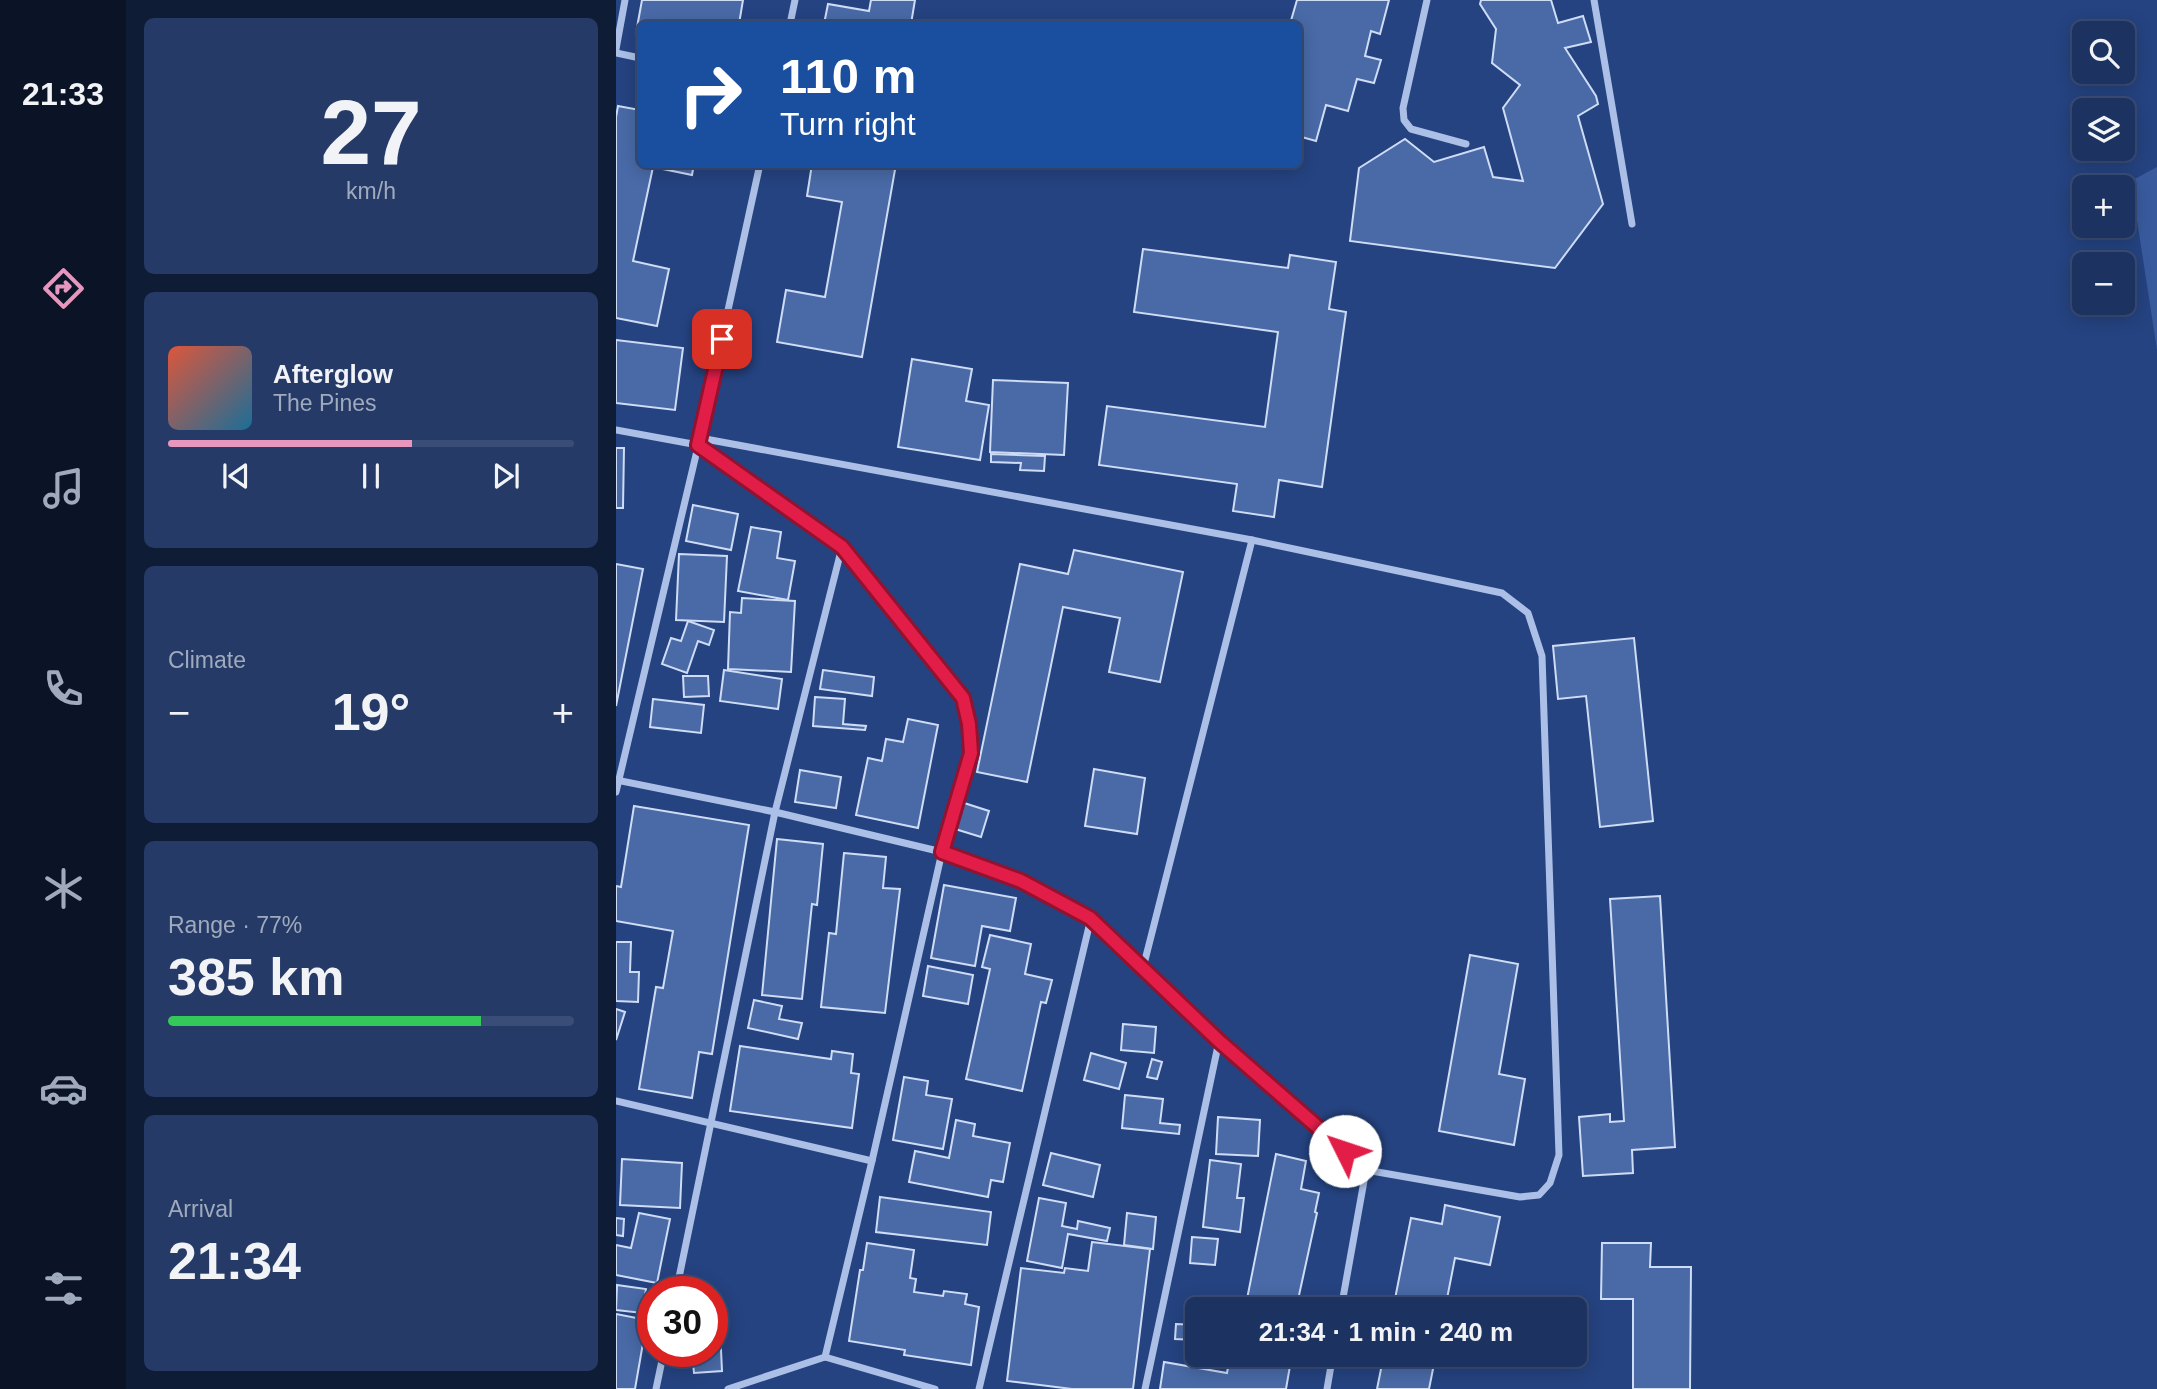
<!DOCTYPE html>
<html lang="en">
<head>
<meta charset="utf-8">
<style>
  body { margin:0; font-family:Helvetica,sans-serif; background:#253a67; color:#f1f3f6; height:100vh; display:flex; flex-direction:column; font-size:26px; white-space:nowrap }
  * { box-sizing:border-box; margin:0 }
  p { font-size:23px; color:#a0aabd }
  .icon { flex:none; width:38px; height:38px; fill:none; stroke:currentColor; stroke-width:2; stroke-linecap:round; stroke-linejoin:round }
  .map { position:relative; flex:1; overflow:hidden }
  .details { display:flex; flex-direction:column; gap:18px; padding:18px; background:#0f1c35; width:490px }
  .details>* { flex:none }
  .banner { position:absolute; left:21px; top:21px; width:665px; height:147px; border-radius:10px; box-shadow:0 4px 18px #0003,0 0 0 2px #3a4d76; background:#1a4fa0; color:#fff; overflow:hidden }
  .buttons { position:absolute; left:1456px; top:21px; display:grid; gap:14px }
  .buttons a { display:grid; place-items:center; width:63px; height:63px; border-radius:10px; background:#1c3261; box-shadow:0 4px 18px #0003,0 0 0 2px #3a4d76; font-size:35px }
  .speed { position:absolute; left:21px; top:1276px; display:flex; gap:14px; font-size:35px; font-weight:700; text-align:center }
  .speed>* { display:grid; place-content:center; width:91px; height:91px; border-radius:50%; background:#1c3261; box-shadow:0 4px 18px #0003,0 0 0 2px #3a4d76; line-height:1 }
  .speed .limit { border:10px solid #d22; background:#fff; color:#111 }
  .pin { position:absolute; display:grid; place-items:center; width:60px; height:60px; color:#fff; margin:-30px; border-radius:14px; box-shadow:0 4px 10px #0006 }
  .me { position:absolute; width:77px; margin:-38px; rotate:311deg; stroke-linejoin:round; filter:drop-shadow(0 0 5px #0008) }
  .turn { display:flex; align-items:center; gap:24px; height:147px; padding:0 28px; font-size:32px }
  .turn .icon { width:91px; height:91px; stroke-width:2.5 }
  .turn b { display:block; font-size:49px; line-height:60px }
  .big { font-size:52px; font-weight:600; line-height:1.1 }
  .details .card { flex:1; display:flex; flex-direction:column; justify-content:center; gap:10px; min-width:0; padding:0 24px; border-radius:10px; background:#253a67 }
  .details .dial { align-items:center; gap:0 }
  .dial b { font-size:91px; line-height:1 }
  .song { display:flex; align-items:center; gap:21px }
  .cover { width:84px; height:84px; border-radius:10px; background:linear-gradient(135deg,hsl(10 70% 55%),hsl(200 70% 35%)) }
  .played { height:7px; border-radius:4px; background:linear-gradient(90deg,#e797bd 60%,#3a4d76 60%) }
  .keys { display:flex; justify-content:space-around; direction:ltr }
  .heat { display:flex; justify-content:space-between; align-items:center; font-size:38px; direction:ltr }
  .charge { height:10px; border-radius:5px; background:linear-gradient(90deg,#34c759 77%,#3a4d76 0) }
  .trip { position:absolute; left:569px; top:1297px; width:402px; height:70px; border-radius:10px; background:#1c3261; box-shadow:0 4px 18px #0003,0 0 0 2px #3a4d76; font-weight:600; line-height:70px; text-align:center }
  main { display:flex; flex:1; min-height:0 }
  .menu { display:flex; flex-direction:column; width:126px; justify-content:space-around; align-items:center; background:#0b1427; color:#a0aabd }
  .menu .icon { width:49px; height:49px }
  .menu .on { color:#e797bd }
  .menu b { font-size:32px; color:#f1f3f6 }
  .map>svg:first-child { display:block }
  .green { fill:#395b9e }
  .building { fill:#496aa7; stroke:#cfdcf5; stroke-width:2 }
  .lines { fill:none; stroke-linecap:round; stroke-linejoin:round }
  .street { stroke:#acc0e7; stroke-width:7 }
  .route-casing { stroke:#92132f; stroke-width:18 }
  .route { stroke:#e11d48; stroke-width:12 }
</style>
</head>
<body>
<main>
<nav class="menu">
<b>21:33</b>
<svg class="icon on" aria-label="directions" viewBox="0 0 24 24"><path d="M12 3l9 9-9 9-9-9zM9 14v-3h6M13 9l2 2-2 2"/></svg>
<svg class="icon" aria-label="music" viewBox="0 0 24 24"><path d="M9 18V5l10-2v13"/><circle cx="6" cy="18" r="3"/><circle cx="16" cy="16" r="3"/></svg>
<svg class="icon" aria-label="phone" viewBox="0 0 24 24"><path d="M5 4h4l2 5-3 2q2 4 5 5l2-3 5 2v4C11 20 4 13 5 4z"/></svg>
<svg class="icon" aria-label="climate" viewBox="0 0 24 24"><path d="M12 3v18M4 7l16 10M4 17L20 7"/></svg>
<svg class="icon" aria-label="car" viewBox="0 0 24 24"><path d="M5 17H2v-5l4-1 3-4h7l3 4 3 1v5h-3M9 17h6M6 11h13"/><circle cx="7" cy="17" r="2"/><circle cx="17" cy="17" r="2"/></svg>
<svg class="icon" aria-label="filters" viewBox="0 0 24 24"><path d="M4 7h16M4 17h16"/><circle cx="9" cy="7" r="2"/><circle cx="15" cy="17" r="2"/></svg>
</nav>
<section class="details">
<div class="card dial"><b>27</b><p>km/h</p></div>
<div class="card">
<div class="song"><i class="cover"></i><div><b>Afterglow</b><p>The Pines</p></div></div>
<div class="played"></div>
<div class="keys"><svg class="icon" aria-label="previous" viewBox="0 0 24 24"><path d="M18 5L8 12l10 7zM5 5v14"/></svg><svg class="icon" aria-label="pause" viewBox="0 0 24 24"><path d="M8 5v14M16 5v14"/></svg><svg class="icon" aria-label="next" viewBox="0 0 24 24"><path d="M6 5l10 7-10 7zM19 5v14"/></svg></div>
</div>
<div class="card"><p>Climate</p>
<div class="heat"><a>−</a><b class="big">19°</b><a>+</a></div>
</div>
<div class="card"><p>Range · 77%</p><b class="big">385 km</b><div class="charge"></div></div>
<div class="card"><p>Arrival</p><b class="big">21:34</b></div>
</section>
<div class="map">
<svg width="1541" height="1389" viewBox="0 0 1541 1389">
  <rect width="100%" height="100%" fill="#254381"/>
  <polygon class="green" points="1541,167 1541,350 1515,181"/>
  <g class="building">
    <polygon points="26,0 127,0 123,24 24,24 24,33 20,33"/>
    <polygon points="255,0 299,0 295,24 208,24 212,4 253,11"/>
    <polygon points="681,0 773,0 764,34 755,31 749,56 765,60 758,83 741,79 732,111 710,105 700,141 682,136 682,24 674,24"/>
    <polygon points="865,0 935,0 942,23 967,16 975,42 949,48 980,96 982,104 962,116 987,204 939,268 734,241 743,168 789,139 818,162 868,147 877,177 907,181 887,108 904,85 876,63 880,29 864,4"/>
    <polygon points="2,106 24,110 24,164 78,164 76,175 37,167 17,261 53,269 41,326 0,318 0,117"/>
    <polygon points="196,164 280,164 246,357 161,342 170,290 209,297 226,202 191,196"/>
    <polygon points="527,249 672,268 674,255 720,262 713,309 730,312 706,487 663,480 658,517 617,511 621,484 483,465 491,406 649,427 662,332 518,312"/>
    <polygon points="0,340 67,348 59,410 0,403"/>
    <polygon points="296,359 356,369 350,401 373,405 364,460 282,447"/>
    <polygon points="377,380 452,383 448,455 374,452"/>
    <polygon points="0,448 8,448 7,508 0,508"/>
    <polygon points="375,454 429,456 428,471 404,470 405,463 375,462"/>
    <polygon points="77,505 122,514 115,550 70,541"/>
    <polygon points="135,527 165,532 161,558 179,561 172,600 122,591"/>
    <polygon points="458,550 567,572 544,682 493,672 504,618 447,607 411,782 361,772 404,564 452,574"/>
    <polygon points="63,554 111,556 108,622 60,620"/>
    <polygon points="0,564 27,569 0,706"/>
    <polygon points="126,598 179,601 175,672 112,669 114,612 125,613"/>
    <polygon points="72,621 98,630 93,645 82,641 71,673 46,664 55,638 65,641"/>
    <polygon points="1018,638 1037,821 984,827 970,696 942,699 937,646"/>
    <polygon points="108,670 166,679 162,709 104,701"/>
    <polygon points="207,670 258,677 256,696 204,689"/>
    <polygon points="67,676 92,676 93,696 68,697"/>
    <polygon points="199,697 229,699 227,724 250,726 249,730 197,726"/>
    <polygon points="37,699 88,705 85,733 34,727"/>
    <polygon points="292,719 322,725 302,828 240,815 252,758 266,761 270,739 287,742"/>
    <polygon points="478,769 529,778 521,834 469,826"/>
    <polygon points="184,770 225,777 220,808 179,802"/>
    <polygon points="345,802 373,811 365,837 336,828"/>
    <polygon points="18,806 133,825 96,1054 83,1052 76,1098 23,1089 40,987 47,988 57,931 0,921 0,886 5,887"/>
    <polygon points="161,839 207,844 201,905 196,904 186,999 146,995"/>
    <polygon points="228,853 270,857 267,888 284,889 269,1013 205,1007 213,933 220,934"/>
    <polygon points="328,885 400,898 394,931 366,926 359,966 315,958"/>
    <polygon points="1044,896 1059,1147 1016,1150 1017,1173 967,1176 963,1117 994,1114 994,1122 1008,1121 994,899"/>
    <polygon points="374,935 415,944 409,974 436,980 430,1003 425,1002 406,1091 350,1079 374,969 366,967"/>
    <polygon points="0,942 15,942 14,972 23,972 22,1002 0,1001"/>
    <polygon points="854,955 902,964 883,1074 909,1079 898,1145 823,1131"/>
    <polygon points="312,966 357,975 352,1004 307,996"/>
    <polygon points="138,1000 166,1006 163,1019 186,1023 182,1039 132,1028"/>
    <polygon points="0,1009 9,1012 0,1040"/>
    <polygon points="507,1024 540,1027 538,1053 505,1050"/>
    <polygon points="124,1046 215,1059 216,1051 237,1054 235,1073 243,1074 236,1128 114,1111"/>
    <polygon points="475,1053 510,1063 503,1089 468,1080"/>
    <polygon points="536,1059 546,1062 541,1079 531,1077"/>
    <polygon points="288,1077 312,1081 310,1095 336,1099 327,1149 277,1140"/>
    <polygon points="509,1095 547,1099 544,1123 564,1125 563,1134 506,1128"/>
    <polygon points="602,1117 644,1120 642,1156 600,1154"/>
    <polygon points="340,1120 359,1124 357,1136 394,1143 387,1182 375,1180 372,1197 293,1182 299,1151 333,1158"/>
    <polygon points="435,1153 484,1165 477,1197 427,1185"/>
    <polygon points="660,1154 690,1161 685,1189 703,1193 699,1212 701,1213 680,1309 629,1309"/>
    <polygon points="6,1159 66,1163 64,1208 4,1205"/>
    <polygon points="594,1160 625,1164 621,1198 628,1198 624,1232 587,1227"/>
    <polygon points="264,1197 375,1212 371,1245 260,1232"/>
    <polygon points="423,1198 450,1203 446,1226 461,1229 462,1221 494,1228 491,1241 452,1234 446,1268 411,1261"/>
    <polygon points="829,1205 884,1217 874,1265 839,1258 829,1309 777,1309 795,1218 826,1224"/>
    <polygon points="23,1213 54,1219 41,1283 0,1275 0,1245 15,1248"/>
    <polygon points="511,1213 540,1217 537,1249 508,1245"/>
    <polygon points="0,1218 8,1219 7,1236 0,1235"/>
    <polygon points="576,1237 602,1239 599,1265 574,1263"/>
    <polygon points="476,1242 534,1249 517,1389 456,1389 391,1381 405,1268 448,1273 449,1268 472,1271"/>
    <polygon points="251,1243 298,1250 294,1278 300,1279 298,1292 327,1296 328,1291 351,1294 349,1304 363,1307 355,1365 288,1355 289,1350 233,1341 244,1270 247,1270"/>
    <polygon points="986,1243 1035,1243 1034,1267 1075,1267 1074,1389 1017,1389 1017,1299 985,1299"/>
    <polygon points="1,1285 30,1289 26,1313 0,1310"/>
    <polygon points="0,1314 31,1320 19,1389 0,1389"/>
    <polygon points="560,1324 581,1325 581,1340 559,1339"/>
    <polygon points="96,1328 104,1328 106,1371 78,1373 76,1353 65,1354 65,1351 96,1351"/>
    <polygon points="649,1354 676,1354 675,1361"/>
    <polygon points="768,1354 820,1354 813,1389 761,1389"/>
    <polygon points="614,1356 674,1366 670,1389 544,1389 548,1362 611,1373"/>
  </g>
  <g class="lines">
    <g class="street">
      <polyline points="811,0 787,108 788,120 795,129 850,144"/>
      <polyline points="978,0 1016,224"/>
      <polyline points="174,24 179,0"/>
      <polyline points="0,49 9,0"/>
      <polyline points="0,53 24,58"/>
      <polyline points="0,430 82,445 226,547 347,698 353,724 355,753 326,852 256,1161 209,1357"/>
      <polyline points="84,438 636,540 886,593 912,613 926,656 943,1155 934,1183 923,1195 904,1197 750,1170"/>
      <polyline points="0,780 159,812 326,852 405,881 475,918 603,1041 750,1170 725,1309"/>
      <polyline points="0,792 84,438 144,164"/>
      <polyline points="527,968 636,540"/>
      <polyline points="0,1101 256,1161"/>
      <polyline points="60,1292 159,812 226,547"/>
      <polyline points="40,1389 48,1351"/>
      <polyline points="112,1389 209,1357 319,1389"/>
      <polyline points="363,1389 475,918"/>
      <polyline points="529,1389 603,1041"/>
      <polyline points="711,1389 717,1354"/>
    </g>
  </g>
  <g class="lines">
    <defs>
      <polyline id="route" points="106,339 82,445 226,547 347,698 353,724 355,753 326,852 405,881 474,918 603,1041 729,1151"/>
    </defs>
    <use href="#route" class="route-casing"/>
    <use href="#route" class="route"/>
  </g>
</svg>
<div class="buttons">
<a><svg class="icon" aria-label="search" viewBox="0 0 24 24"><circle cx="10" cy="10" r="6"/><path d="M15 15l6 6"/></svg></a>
<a><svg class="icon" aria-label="layers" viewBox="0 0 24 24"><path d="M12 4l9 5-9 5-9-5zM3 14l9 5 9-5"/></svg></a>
<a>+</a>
<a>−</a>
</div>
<div class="speed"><div class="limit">30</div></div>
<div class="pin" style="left:106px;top:339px;background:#d93025"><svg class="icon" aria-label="arrive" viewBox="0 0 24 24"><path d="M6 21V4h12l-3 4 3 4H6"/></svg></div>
<svg class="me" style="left:729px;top:1151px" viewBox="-20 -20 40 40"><circle r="19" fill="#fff"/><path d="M0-13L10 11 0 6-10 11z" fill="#e11d48"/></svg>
<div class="trip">21:34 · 1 min · 240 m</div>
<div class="banner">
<div class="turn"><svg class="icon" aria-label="right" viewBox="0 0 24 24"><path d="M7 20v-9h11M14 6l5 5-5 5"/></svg><div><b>110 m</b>Turn right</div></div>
</div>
</div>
</main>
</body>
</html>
